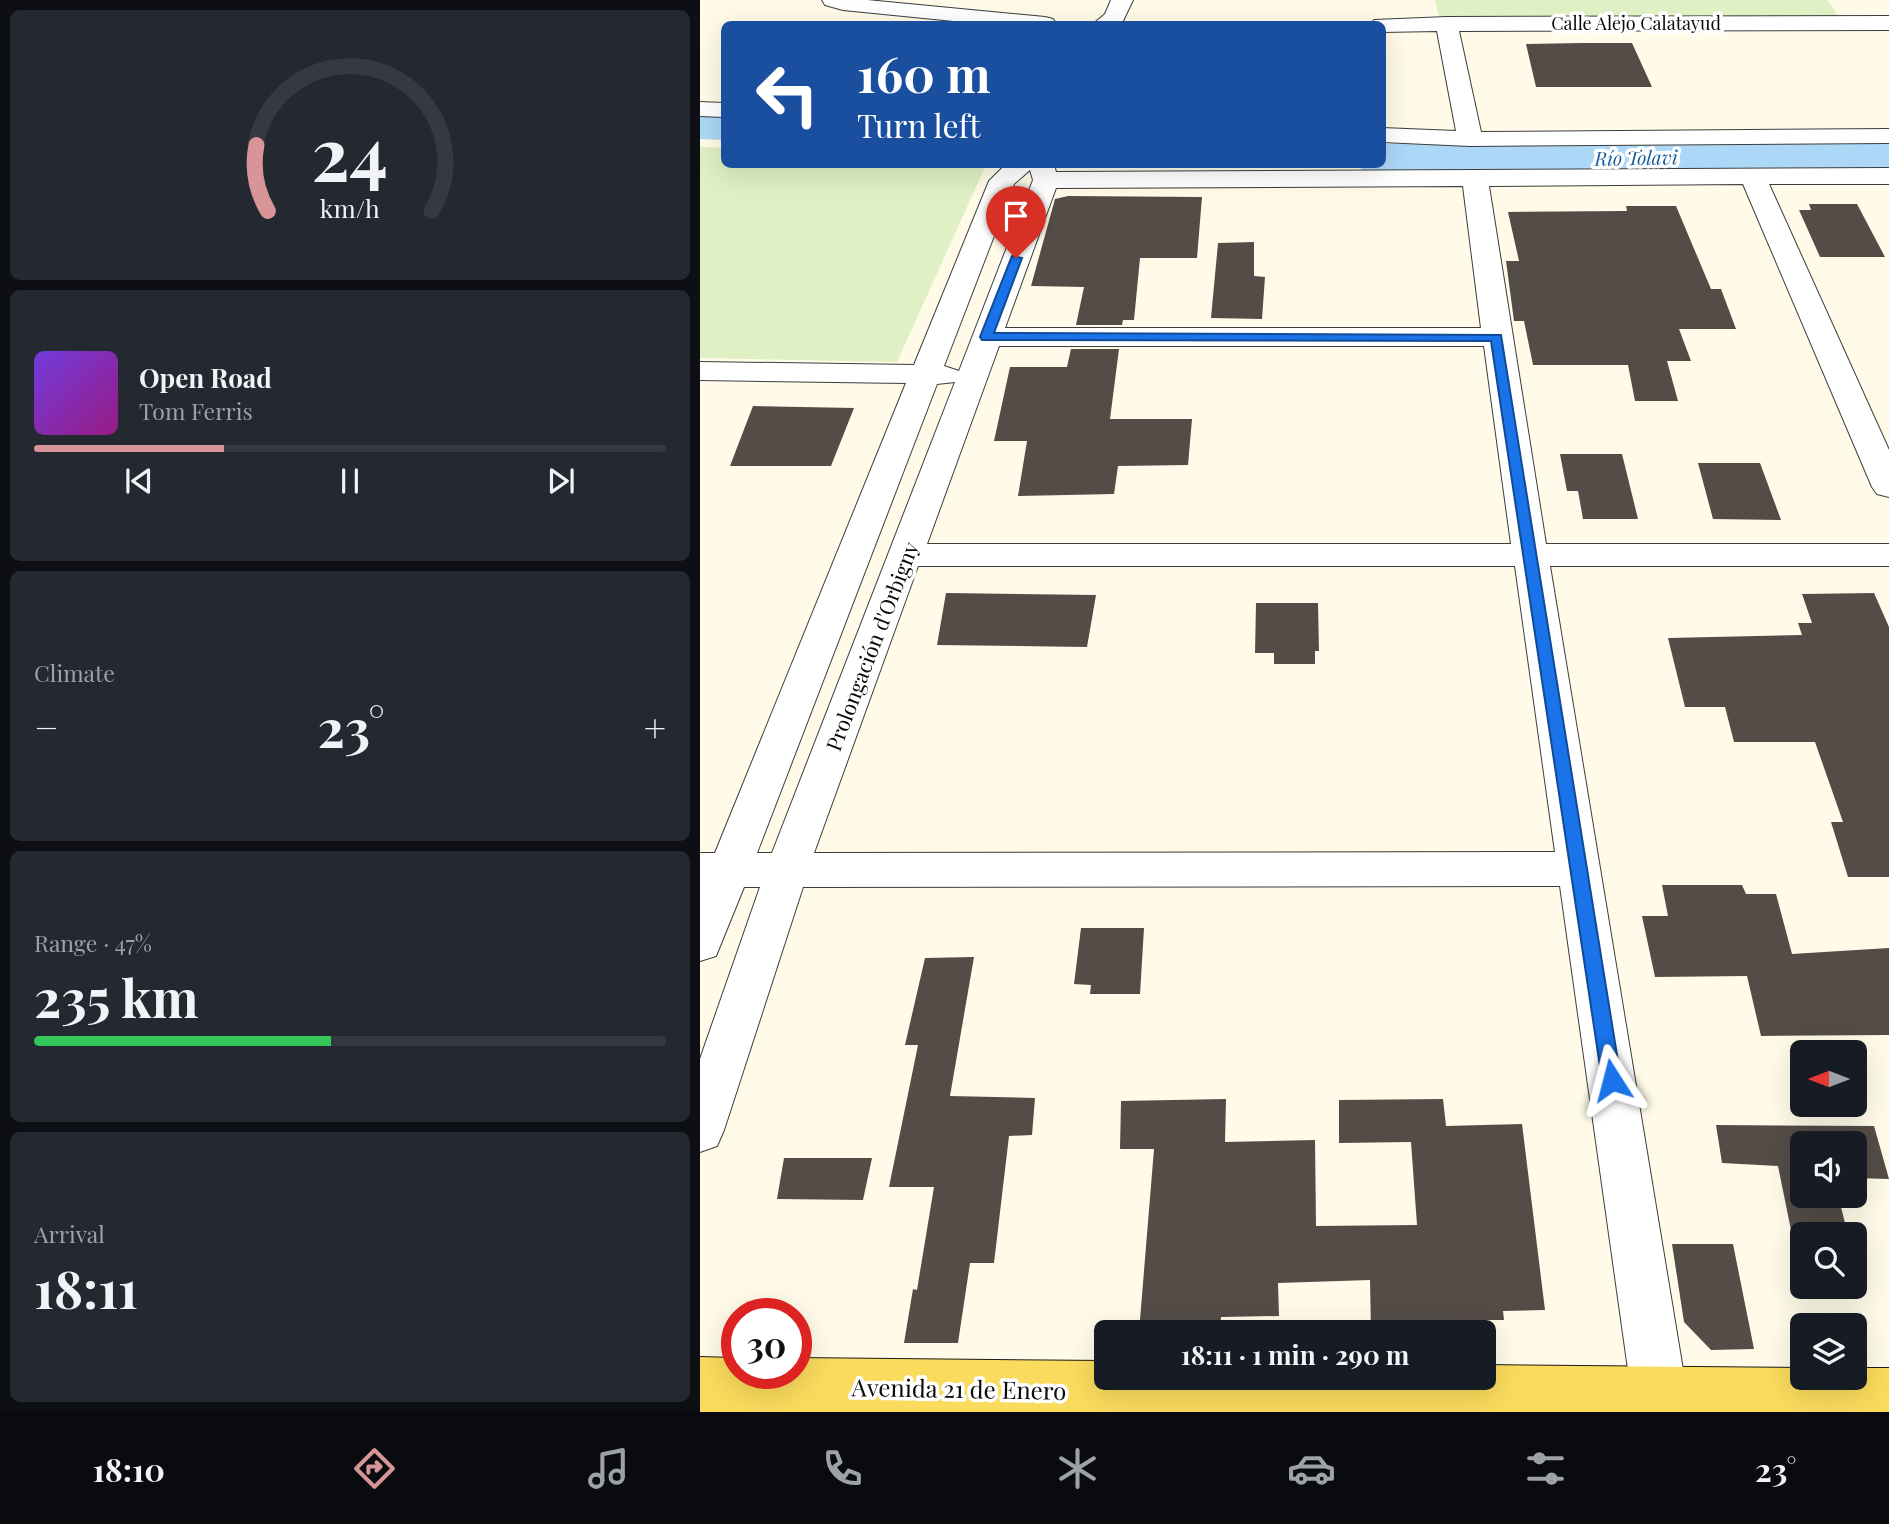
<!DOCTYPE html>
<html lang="en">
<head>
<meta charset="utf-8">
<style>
  body { margin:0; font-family:"Playfair Display",serif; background:#242831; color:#f1f3f6; height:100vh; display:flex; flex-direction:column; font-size:26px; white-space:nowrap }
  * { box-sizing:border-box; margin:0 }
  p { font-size:23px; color:#9ea1a6 }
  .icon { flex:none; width:38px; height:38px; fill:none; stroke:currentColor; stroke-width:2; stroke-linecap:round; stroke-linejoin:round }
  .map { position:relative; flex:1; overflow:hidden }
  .side { display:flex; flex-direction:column; gap:10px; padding:10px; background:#0d0f14; width:700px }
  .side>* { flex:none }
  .guide { position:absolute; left:21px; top:21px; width:665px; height:147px; border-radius:10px; box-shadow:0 7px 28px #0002; background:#1a4fa0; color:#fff; overflow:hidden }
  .needle { width:46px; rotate:270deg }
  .fabs { position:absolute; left:1090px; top:1040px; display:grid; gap:14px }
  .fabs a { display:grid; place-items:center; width:77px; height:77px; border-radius:10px; background:#171b24; box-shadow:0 7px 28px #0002; font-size:35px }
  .speed { position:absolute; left:21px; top:1298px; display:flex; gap:14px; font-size:35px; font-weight:700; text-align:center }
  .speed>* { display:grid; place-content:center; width:91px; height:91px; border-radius:50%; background:#171b24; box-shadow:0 7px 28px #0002; line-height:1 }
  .speed .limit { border:10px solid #d22; background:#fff; color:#111 }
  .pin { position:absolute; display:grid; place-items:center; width:60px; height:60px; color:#fff; margin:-72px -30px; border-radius:50% 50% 50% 0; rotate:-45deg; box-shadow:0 0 7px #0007 }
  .pin .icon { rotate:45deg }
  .me { position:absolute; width:77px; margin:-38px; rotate:351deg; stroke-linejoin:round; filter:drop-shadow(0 0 5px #0008) }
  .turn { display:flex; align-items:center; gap:24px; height:147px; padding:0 21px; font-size:32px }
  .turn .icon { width:91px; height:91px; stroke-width:2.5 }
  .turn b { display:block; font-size:49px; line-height:60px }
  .big { font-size:52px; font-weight:700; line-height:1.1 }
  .side .widget { flex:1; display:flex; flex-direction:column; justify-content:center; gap:10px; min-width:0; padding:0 24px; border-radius:10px; background:#242831 }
  .side .dial { align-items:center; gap:0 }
  .dial svg { height:182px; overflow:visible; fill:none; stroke:#363941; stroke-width:7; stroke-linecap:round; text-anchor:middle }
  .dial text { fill:#f1f3f6; stroke:none }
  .song { display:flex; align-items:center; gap:21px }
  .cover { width:84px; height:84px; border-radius:10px; background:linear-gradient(135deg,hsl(260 70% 55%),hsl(310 70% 35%)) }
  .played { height:7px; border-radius:4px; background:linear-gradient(90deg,#d89597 30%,#363941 30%) }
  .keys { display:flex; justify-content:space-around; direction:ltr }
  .heat { display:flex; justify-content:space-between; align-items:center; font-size:38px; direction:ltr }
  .charge { height:10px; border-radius:5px; background:linear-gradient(90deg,#34c759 47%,#363941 0) }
  .trip { position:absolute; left:394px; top:1320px; width:402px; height:70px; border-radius:10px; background:#171b24; box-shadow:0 7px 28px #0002; font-weight:700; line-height:70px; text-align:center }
  .tabs { display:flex; height:112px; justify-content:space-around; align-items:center; background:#090b0e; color:#9ea1a6 }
  .tabs .icon { width:49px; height:49px }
  .tabs .on { color:#d89597 }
  .tabs b { font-size:32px; color:#f1f3f6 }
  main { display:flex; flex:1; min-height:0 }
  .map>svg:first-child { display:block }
  .pitch { fill:#dff0c4 }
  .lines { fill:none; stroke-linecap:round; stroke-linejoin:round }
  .river { fill:#add7f6; fill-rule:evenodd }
  .building { fill:#534c47 }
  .minor-casing { stroke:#3d3d3d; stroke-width:2 }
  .major-casing { stroke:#1b1b1b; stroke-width:2 }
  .minor { fill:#fff; fill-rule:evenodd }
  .major { fill:#fadb5d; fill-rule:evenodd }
  .route { fill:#1a73e8; stroke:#114b97; stroke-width:2 }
  .labels { text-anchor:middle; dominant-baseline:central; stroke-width:7; stroke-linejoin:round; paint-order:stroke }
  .far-street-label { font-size:18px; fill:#0a0a0a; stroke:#fff }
  .far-water-label { font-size:19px; font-style:italic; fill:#155b9b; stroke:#fff }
  .street-label { font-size:21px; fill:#0a0a0a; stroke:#fff }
  .near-street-label { font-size:24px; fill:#0a0a0a; stroke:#fff }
</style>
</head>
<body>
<main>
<section class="side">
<div class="widget dial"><svg viewBox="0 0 100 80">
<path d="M14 69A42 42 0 1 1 86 69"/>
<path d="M14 69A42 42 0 0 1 9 40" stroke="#d89597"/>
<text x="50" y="56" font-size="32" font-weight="700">24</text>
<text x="50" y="72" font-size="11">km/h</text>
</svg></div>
<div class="widget">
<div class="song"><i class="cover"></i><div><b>Open Road</b><p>Tom Ferris</p></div></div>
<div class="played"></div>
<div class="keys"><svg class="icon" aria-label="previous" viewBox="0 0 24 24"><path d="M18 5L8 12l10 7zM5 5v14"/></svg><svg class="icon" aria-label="pause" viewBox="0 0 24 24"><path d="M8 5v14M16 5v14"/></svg><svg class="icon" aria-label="next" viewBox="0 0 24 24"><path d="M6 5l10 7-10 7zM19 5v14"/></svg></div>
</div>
<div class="widget"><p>Climate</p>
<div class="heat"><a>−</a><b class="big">23°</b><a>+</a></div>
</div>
<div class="widget"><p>Range · 47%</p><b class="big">235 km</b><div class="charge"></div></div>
<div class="widget"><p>Arrival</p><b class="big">18:11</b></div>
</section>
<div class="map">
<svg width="1189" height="1412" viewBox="0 0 1189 1412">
  <rect width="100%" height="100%" fill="#fffbe8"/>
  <g class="pitch">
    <polygon points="735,0 1128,0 1139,17 739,19"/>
    <polygon points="0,147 24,148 24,164 286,165 197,362 0,358"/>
  </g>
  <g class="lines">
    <g class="river">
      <polygon points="0,107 24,110 24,140 0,139"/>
      <polygon points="1189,139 1189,171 682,176 663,171 658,164 682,164 682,144"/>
    </g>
  </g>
  <g class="building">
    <polygon points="883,43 932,43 952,87 836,87 826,44"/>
    <polygon points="368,196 502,197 497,258 440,258 434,320 423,320 422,325 376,325 384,287 331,286 355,199"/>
    <polygon points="1109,204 1157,204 1185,257 1120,257 1099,210 1111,210"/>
    <polygon points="926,206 976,206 1011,289 1021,289 1036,329 979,329 991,361 967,361 978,401 935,401 928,365 833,365 824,321 814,321 806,261 819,261 808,212 927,211"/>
    <polygon points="554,242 554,276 565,277 562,319 511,318 518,243"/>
    <polygon points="371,349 419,349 410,419 492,419 488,465 418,466 414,494 318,496 327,441 294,441 310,367 367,367"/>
    <polygon points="53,406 154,408 131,466 30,466"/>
    <polygon points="860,454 922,454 938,519 883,519 878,491 867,491"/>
    <polygon points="998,463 1060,463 1081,520 1013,519"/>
    <polygon points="246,593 396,595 387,647 237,645"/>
    <polygon points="1174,593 1189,627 1189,877 1148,877 1131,822 1143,822 1115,742 1034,742 1025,707 985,707 968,638 1102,635 1098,623 1112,623 1102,594"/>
    <polygon points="556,603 618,603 619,651 615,651 615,664 574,664 574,653 555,653"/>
    <polygon points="962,885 1042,885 1046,894 1076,894 1092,954 1189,948 1189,1035 1061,1036 1047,976 955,977 942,916 968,916"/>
    <polygon points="381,928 444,928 440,994 390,994 391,985 374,984"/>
    <polygon points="274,957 250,1096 335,1098 332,1135 309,1136 294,1263 270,1263 258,1343 204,1343 213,1289 217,1290 234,1187 189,1187 218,1045 205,1045 225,958"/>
    <polygon points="526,1099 525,1142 615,1140 616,1226 717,1225 711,1142 639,1143 639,1100 743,1099 746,1126 822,1124 845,1310 803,1311 804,1320 753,1320 754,1332 671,1332 670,1280 578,1283 579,1316 521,1317 520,1332 439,1332 454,1149 420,1149 421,1101"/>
    <polygon points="1016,1125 1174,1126 1189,1179 1155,1178 1155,1143 1102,1143 1102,1195 1138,1195 1147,1231 1091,1230 1078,1166 1022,1163"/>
    <polygon points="84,1158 172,1158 163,1200 77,1199"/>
    <polygon points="972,1244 1033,1244 1054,1349 1011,1350 984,1322"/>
  </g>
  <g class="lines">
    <defs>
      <g id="minor">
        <polygon points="122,0 167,0 345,17 353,19 356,24 284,24 143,10 125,5"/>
        <polygon points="411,0 433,0 422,23 393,24 405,14"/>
        <polygon points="1189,16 1189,30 759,31 781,132 1189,129 1189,143 770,146 682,142 682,128 756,131 737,31 682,32 682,24 671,24 674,20 747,17"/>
        <polygon points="0,102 24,103 24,117 0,116"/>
        <path d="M 306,164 L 354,164 L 356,172 L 1189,168 L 1189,184 L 1069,184 L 1189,450 L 1189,497 L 1177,494 L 1172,487 L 1043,184 L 789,186 L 846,544 L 1189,544 L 1189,566 L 850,566 L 990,1412 L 934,1412 L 860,886 L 103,887 L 24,1130 L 17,1146 L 0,1152 L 0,1059 L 60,887 L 44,887 L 16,956 L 0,961 L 0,853 L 15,853 L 206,383 L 0,380 L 0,362 L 214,365 L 289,181 ZM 330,170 L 333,180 L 259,371 L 244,366 L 314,184 ZM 763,186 L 781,328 L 305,328 L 356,188 ZM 299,346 L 784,346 L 811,544 L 227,544 ZM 255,382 L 72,853 L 57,853 L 237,384 ZM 218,566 L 815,566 L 855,852 L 114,853 Z"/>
      </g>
      <polygon id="major" points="0,1357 37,1358 37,1374 96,1374 96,1358 406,1361 406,1377 784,1377 784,1365 1102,1368 1102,1377 1155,1377 1155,1368 1189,1368 1189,1412 0,1412"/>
    </defs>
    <use href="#minor" class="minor-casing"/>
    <use href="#major" class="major-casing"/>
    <use href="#minor" class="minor"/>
    <use href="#major" class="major"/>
  </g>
  <polygon class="route" points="312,256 322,258 294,333 801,335 921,1080 919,1086 912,1089 905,1086 902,1080 791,341 282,340 280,337"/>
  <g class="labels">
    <g class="far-street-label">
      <text x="936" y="23">Calle Alejo Calatayud</text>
    </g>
    <g class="far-water-label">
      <text transform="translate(936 157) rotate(-1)">Río Tolavi</text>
    </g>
    <g class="street-label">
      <text transform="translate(171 646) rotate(-69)">Prolongación d'Orbigny</text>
    </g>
    <g class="near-street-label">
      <text transform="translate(259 1388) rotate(1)">Avenida 21 de Enero</text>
    </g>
  </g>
</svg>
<div class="fabs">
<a><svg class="needle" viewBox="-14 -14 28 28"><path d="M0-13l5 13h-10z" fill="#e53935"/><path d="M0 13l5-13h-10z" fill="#9ea1a6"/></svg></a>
<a><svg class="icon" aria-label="sound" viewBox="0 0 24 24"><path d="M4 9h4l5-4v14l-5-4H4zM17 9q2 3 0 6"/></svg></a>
<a><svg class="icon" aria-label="search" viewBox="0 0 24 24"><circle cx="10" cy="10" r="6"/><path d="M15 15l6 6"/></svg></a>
<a><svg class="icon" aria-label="layers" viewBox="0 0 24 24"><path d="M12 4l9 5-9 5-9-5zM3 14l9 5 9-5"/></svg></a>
</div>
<div class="speed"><div class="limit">30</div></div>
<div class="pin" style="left:316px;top:258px;background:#d93025"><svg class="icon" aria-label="arrive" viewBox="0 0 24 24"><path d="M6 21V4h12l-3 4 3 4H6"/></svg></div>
<svg class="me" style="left:912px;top:1080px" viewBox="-20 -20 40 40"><path d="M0-17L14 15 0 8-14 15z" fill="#1a73e8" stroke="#fff" stroke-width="4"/></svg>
<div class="trip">18:11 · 1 min · 290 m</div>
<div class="guide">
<div class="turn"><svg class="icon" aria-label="left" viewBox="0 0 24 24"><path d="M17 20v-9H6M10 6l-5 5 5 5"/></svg><div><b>160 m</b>Turn left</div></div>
</div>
</div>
</main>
<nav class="tabs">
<b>18:10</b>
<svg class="icon on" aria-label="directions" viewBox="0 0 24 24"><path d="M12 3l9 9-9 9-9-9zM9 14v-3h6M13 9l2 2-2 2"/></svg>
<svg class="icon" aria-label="music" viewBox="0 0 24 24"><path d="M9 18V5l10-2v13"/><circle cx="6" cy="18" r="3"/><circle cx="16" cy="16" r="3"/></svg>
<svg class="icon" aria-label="phone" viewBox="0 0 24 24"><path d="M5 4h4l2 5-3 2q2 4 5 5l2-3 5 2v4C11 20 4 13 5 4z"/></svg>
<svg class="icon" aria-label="climate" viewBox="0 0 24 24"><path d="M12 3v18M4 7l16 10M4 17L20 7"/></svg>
<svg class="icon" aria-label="car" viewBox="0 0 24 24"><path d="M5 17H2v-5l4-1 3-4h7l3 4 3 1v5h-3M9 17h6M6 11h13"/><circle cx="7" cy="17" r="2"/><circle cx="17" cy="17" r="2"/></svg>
<svg class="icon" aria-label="filters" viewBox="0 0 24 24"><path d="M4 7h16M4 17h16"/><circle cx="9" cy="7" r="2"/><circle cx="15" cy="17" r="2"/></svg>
<b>23°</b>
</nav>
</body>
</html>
